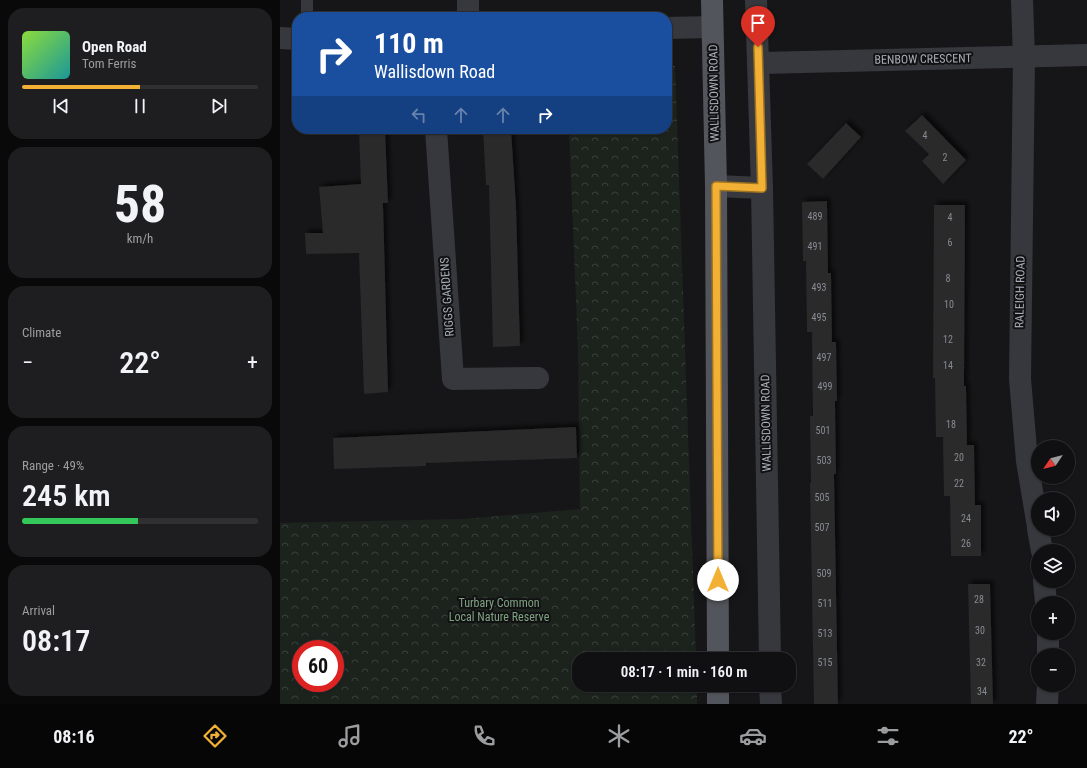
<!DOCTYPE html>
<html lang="en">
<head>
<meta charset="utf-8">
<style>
  body { margin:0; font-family:"Roboto Condensed",sans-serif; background:#1e1e20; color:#f1f3f6; height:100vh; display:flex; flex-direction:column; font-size:15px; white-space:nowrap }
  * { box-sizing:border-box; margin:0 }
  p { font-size:13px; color:#9c9d9f }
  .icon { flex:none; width:22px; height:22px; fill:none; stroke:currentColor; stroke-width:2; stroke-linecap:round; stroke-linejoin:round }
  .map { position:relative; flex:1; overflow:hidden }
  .details { display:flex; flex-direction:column; gap:8px; padding:8px; background:#09090a; width:280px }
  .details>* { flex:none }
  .banner { position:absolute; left:12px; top:12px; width:380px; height:122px; border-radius:16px; box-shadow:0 1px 3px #0004,0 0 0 1px #303032; background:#1a4fa0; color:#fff; overflow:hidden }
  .needle { width:26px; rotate:235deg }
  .tools { position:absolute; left:751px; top:440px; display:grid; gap:8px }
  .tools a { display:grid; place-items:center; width:44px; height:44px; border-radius:50%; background:#101012; box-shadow:0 1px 3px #0004,0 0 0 1px #303032; font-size:20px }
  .speed { position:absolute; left:12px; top:640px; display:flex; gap:8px; font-size:20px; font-weight:700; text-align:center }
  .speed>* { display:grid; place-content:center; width:52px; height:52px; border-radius:50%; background:#101012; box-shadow:0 1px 3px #0004,0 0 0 1px #303032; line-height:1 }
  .speed .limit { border:6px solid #d22; background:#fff; color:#111 }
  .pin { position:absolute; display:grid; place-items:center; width:34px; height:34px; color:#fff; margin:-41px -17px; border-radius:50% 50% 50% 0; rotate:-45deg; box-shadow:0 0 4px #0007 }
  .pin .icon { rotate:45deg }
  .me { position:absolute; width:44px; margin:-22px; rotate:0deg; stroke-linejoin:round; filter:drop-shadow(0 0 3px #0008) }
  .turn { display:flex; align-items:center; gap:14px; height:84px; padding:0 16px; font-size:18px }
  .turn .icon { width:52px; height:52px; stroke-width:2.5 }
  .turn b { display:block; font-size:28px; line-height:34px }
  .lanes { display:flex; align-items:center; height:38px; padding:0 16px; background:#0003; justify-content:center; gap:20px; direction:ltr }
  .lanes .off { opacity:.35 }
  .big { font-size:30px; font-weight:600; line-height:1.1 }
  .details .widget { flex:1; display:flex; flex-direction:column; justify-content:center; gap:6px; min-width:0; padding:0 14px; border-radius:16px; background:#1e1e20 }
  .details .dial { align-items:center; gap:0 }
  .dial b { font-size:52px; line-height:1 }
  .song { display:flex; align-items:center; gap:12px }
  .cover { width:48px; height:48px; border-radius:6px; background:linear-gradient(135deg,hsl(90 70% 55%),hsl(180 70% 35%)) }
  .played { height:4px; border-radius:2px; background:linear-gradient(90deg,#f2b134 50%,#303032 50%) }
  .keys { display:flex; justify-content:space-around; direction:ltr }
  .heat { display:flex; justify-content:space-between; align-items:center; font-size:22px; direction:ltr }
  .charge { height:6px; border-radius:3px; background:linear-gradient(90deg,#34c759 49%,#303032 0) }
  .trip { position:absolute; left:292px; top:652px; width:224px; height:40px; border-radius:16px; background:#101012; box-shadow:0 1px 3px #0004,0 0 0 1px #303032; font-weight:600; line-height:40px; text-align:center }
  .tabs { display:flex; height:64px; justify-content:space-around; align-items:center; background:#060607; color:#9c9d9f }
  .tabs .icon { width:28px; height:28px }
  .tabs .selected { color:#f2b134 }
  .tabs b { font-size:18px; color:#f1f3f6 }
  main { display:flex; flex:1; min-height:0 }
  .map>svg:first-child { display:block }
  .park { fill:url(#park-crowns); fill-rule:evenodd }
  .building { fill:#29292c; filter:url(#shadow) }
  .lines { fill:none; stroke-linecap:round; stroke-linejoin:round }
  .service { stroke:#37383d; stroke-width:12 }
  .minor { stroke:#37383d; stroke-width:22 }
  .primary { stroke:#53555c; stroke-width:22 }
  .route-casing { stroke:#9d7322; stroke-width:10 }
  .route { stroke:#f2b134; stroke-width:7 }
  .labels { text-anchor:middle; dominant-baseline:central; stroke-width:4; stroke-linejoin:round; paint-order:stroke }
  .number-label { font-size:10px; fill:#888b94 }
  .street-label { font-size:12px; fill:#a8adb8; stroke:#111113 }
  .park-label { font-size:12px; fill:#7fa381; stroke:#111113 }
</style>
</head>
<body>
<main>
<section class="details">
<div class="widget">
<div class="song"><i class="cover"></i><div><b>Open Road</b><p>Tom Ferris</p></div></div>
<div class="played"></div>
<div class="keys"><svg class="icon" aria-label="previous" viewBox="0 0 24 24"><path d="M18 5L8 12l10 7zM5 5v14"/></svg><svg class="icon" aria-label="pause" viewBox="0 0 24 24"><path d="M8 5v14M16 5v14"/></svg><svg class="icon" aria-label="next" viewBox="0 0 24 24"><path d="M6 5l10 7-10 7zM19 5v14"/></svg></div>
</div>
<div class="widget dial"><b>58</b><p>km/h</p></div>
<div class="widget"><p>Climate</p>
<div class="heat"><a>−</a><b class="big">22°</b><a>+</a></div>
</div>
<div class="widget"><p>Range · 49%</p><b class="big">245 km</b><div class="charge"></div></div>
<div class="widget"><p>Arrival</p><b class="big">08:17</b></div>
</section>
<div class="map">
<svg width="807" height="704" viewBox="0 0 807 704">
  <defs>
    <pattern id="park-crowns" width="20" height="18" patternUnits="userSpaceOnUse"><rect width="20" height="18" fill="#1c231d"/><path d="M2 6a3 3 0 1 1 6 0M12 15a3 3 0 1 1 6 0" fill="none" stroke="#3a403c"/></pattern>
    <filter id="shadow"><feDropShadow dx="3.5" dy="-3.5" stdDeviation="2" flood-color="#0009"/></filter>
  </defs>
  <rect width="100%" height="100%" fill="#161618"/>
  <path class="park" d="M 387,66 L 395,66 L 416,659 L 299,659 L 299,685 L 417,685 L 417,704 L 0,704 L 0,523 L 183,519 L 300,509 L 298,349 L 289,129 L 387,129 ZM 21,649 L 55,649 L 55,683 L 21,683 Z"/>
  <g class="building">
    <polygon points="642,115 686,160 663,184 642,161 649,154 625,131"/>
    <polygon points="566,123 581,137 543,179 527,164"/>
    <polygon points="79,129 105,129 108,203 103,203 108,392 84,394 79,253 26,254 25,233 43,233 39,187 81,184"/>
    <polygon points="203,129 231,129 236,207 240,346 213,347 209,185 206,185"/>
    <polygon points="547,201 548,273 551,273 552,342 556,342 557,401 555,401 556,474 554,474 558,704 534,704 530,483 531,483 530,416 533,416 532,332 527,332 526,261 523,261 522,202"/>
    <polygon points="654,205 685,205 684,386 686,386 687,445 694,445 695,505 701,505 701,556 671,556 670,496 664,496 663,437 656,437 655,378 653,378"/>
    <polygon points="296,427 297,458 146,463 146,466 54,469 53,438"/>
    <polygon points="688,584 710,584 713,704 691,704"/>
  </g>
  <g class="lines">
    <polyline class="service" points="27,17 27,0"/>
    <g class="minor">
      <polyline points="188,0 188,17"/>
      <polyline points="476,0 482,188 490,659"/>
      <polyline points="742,0 744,57 740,379 747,461 758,527"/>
      <polyline points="387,28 432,27"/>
      <polyline points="0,38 17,39"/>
      <polyline points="478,63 807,55"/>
      <polyline points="156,129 173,379 258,378"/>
      <polyline points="436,186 482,188"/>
      <polyline points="758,529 762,551"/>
      <polyline points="764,581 766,603"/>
      <polyline points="768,633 768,655"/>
      <polyline points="490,685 491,704"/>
      <polyline points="767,704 768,685"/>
    </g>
    <g class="primary">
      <polyline points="432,0 436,186 438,659"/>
      <polyline points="438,685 438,704"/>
    </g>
  </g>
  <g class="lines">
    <defs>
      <polyline id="route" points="438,580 436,186 482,188 478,47"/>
    </defs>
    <use href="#route" class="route-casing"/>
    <use href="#route" class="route"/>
  </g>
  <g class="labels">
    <g class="number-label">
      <text x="645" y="135">4</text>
      <text x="665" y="157">2</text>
      <text x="535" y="216">489</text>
      <text x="670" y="217">4</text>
      <text x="670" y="242">6</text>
      <text x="535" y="246">491</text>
      <text x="668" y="278">8</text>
      <text x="539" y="287">493</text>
      <text x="669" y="304">10</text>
      <text x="539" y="317">495</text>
      <text x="668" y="339">12</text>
      <text x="544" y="357">497</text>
      <text x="668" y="365">14</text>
      <text x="545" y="386">499</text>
      <text x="671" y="424">18</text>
      <text x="543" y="430">501</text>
      <text x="679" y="457">20</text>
      <text x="544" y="460">503</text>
      <text x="679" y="483">22</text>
      <text x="542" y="497">505</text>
      <text x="686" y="518">24</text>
      <text x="542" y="527">507</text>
      <text x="686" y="543">26</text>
      <text x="544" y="573">509</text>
      <text x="699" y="599">28</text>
      <text x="545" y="603">511</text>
      <text x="700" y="630">30</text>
      <text x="545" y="633">513</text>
      <text x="545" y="662">515</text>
      <text x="701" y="662">32</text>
      <text x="702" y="691">34</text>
    </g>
    <g class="street-label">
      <text transform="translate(643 59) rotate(-1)">BENBOW CRESCENT</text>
      <text transform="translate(434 93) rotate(-91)">WALLISDOWN ROAD</text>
      <text transform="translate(740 292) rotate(-89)">RALEIGH ROAD</text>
      <text transform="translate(167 297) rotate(-94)">RIGGS GARDENS</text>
      <text transform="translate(486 423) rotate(-91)">WALLISDOWN ROAD</text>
    </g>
    <g class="park-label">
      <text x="219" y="603">Turbary Common<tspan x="219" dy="14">Local Nature Reserve</tspan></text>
    </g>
  </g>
</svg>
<div class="tools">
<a><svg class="needle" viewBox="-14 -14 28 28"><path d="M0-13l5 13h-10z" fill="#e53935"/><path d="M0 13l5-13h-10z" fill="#9c9d9f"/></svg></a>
<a><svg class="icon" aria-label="sound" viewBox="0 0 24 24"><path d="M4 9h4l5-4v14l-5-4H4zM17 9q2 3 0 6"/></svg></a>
<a><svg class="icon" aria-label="layers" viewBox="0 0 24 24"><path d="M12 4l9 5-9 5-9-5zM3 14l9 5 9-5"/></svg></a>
<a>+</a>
<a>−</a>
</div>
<div class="speed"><div class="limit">60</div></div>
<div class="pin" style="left:478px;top:47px;background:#d93025"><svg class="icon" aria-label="arrive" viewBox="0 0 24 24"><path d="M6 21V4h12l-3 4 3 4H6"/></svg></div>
<svg class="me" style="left:438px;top:580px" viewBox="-20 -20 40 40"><circle r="19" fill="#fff"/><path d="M0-13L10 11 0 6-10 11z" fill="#f2b134"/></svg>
<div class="trip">08:17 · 1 min · 160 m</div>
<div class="banner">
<div class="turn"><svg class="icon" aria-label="right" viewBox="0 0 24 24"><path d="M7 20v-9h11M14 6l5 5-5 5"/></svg><div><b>110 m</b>Wallisdown Road</div></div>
<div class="lanes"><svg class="icon off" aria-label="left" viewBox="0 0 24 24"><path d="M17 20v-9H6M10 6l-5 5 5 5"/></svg><svg class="icon off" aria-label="ahead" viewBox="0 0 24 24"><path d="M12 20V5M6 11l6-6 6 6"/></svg><svg class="icon off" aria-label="ahead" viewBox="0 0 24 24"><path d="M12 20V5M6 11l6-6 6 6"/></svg><svg class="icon" aria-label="right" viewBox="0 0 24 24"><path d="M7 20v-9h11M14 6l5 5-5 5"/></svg></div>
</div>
</div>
</main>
<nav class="tabs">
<b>08:16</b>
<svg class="icon selected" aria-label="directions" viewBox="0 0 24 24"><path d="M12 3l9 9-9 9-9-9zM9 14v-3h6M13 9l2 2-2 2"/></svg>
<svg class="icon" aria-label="music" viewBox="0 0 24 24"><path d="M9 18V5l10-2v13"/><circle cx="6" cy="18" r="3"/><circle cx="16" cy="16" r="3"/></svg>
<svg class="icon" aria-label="phone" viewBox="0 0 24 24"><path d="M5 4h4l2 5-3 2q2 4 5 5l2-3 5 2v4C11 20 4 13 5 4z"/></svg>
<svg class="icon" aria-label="climate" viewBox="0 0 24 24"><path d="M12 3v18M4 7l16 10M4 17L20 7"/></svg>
<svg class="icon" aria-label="car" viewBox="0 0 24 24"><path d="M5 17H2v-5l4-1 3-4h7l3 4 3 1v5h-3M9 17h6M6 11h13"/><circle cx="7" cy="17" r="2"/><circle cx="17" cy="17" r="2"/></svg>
<svg class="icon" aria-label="filters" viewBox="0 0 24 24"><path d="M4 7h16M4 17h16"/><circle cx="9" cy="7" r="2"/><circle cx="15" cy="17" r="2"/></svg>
<b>22°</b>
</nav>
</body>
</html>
